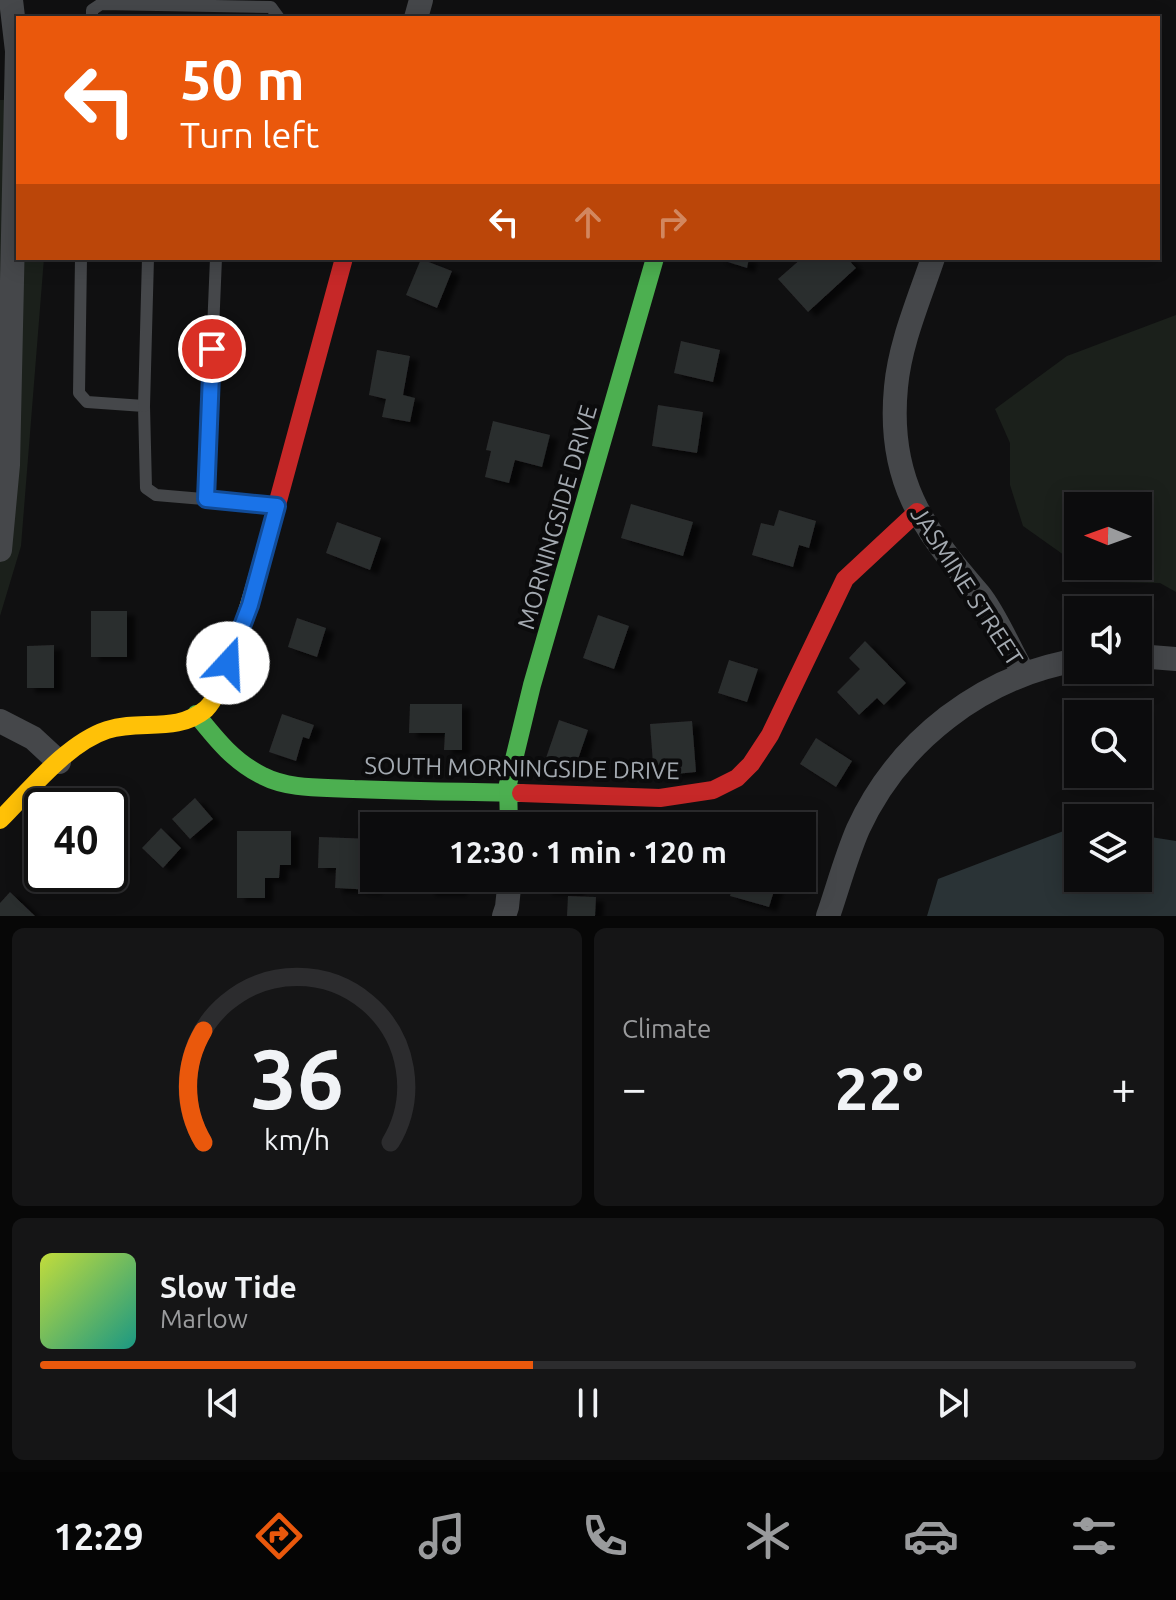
<!DOCTYPE html>
<html lang="en">
<head>
<meta charset="utf-8">
<style>
  body { margin:0; font-family:Ubuntu,sans-serif; background:#151516; color:#f1f3f6; height:100vh; display:flex; flex-direction:column; font-size:30px; white-space:nowrap }
  * { box-sizing:border-box; margin:0 }
  p { font-size:26px; color:#9a9b9d }
  .icon { flex:none; width:44px; height:44px; fill:none; stroke:currentColor; stroke-width:2; stroke-linecap:round; stroke-linejoin:round }
  .map { position:relative; height:916px; overflow:hidden }
  .panel { display:flex; flex-direction:column; gap:12px; padding:12px; background:#070707; flex:1 }
  .panel>* { flex:none }
  .guide { position:absolute; left:16px; top:16px; width:1144px; height:244px; border-radius:0px; box-shadow:0 4px 20px #0003,0 0 0 2px #2c2c2e; background:#ea580c; color:#fff; overflow:hidden }
  .needle { width:52px; rotate:271deg }
  .fabs { position:absolute; left:1064px; top:492px; display:grid; gap:16px }
  .fabs a { display:grid; place-items:center; width:88px; height:88px; border-radius:0px; background:#0c0c0d; box-shadow:0 4px 20px #0003,0 0 0 2px #2c2c2e; font-size:40px }
  .speed { position:absolute; left:24px; top:788px; display:flex; gap:16px; font-size:40px; font-weight:700; text-align:center }
  .speed>* { display:grid; place-content:center; width:104px; height:104px; border-radius:50%; background:#0c0c0d; box-shadow:0 4px 20px #0003,0 0 0 2px #2c2c2e; line-height:1 }
  .speed .limit { border:4px solid #111; border-radius:12px; background:#fff; color:#111 }
  .pin { position:absolute; display:grid; place-items:center; width:68px; height:68px; color:#fff; margin:-34px; border:4px solid #fff; border-radius:50%; box-shadow:0 2px 8px #0007 }
  .me { position:absolute; width:88px; margin:-44px; rotate:20deg; stroke-linejoin:round; filter:drop-shadow(0 0 6px #0008) }
  .turn { display:flex; align-items:center; gap:28px; height:168px; padding:0 32px; font-size:36px }
  .turn .icon { width:104px; height:104px; stroke-width:2.5 }
  .turn b { display:block; font-size:56px; line-height:68px }
  .lanes { display:flex; align-items:center; height:76px; padding:0 32px; background:#0003; justify-content:center; gap:40px; direction:ltr }
  .lanes .off { opacity:.35 }
  .big { font-size:60px; font-weight:700; line-height:1.1 }
  .panel .card { flex:1; display:flex; flex-direction:column; justify-content:center; gap:12px; min-width:0; padding:0 28px; border-radius:12px; background:#151516 }
  .panel .dial { align-items:center; gap:0 }
  .dial svg { height:208px; overflow:visible; fill:none; stroke:#2c2c2e; stroke-width:7; stroke-linecap:round; text-anchor:middle }
  .dial text { fill:#f1f3f6; stroke:none }
  .song { display:flex; align-items:center; gap:24px }
  .cover { width:96px; height:96px; border-radius:12px; background:linear-gradient(135deg,hsl(70 70% 55%),hsl(170 70% 35%)) }
  .played { height:8px; border-radius:4px; background:linear-gradient(90deg,#ea580c 45%,#2c2c2e 45%) }
  .keys { display:flex; justify-content:space-around; direction:ltr }
  .heat { display:flex; justify-content:space-between; align-items:center; font-size:44px; direction:ltr }
  .panel .tiles { flex:1; display:grid; gap:12px; grid-template-columns:1fr 1fr }
  .card:last-child { grid-column:span 2 }
  .trip { position:absolute; left:360px; top:812px; width:456px; height:80px; border-radius:0px; background:#0c0c0d; box-shadow:0 4px 20px #0003,0 0 0 2px #2c2c2e; font-weight:700; line-height:80px; text-align:center }
  .tabs { display:flex; height:128px; justify-content:space-around; align-items:center; background:#050505; color:#9a9b9d }
  .tabs .icon { width:56px; height:56px }
  .tabs .selected { color:#ea580c }
  .tabs b { font-size:36px; color:#f1f3f6 }
  .map>svg:first-child { display:block }
  .green { fill:#1b201b }
  .water { fill:#2a3336 }
  .building { fill:#2c2d2e; filter:url(#shadow) }
  .lines { fill:none; stroke-linecap:round; stroke-linejoin:round }
  .lane { stroke:#45474a; stroke-width:12 }
  .street { stroke:#45474a; stroke-width:24 }
  .fast { stroke:#4caf50; stroke-width:18 }
  .slow { stroke:#ffc107; stroke-width:18 }
  .jam { stroke:#c62828; stroke-width:18 }
  .route-casing { stroke:#114b97; stroke-width:20 }
  .route { stroke:#1a73e8; stroke-width:14 }
  .labels { text-anchor:middle; dominant-baseline:central; stroke-width:8; stroke-linejoin:round; paint-order:stroke }
  .street-label { font-size:24px; fill:#a3a9b0; stroke:#0b0b0c }
</style>
</head>
<body>
<div class="map">
<svg width="1176" height="916" viewBox="0 0 1176 916">
  <defs>
    <filter id="shadow"><feDropShadow dx="8" dy="4.5" stdDeviation="2" flood-color="#0009"/></filter>
  </defs>
  <rect width="100%" height="100%" fill="#101011"/>
  <g class="green">
    <polygon points="0,100 18,100 18,258 44,258 21,546 0,616"/>
    <polygon points="1176,315 1176,592 1160,583 1105,582 1079,566 1138,566 1138,506 1078,506 1078,565 1023,526 1010,485 1010,443 995,409 1067,356"/>
  </g>
  <polygon class="water" points="1074,827 1078,827 1078,878 1138,878 1138,835 1176,841 1176,916 927,916 938,879"/>
  <g class="building">
    <polygon points="715,258 749,258 747,268"/>
    <polygon points="802,258 847,258 856,268 808,312 778,279"/>
    <polygon points="421,259 452,271 437,308 406,295"/>
    <polygon points="681,341 720,350 713,382 674,373"/>
    <polygon points="377,350 410,356 403,395 415,398 410,422 382,417 386,399 369,395"/>
    <polygon points="658,405 703,412 697,453 652,446"/>
    <polygon points="493,421 550,435 542,467 515,460 509,483 485,477 491,451 486,450"/>
    <polygon points="631,504 693,522 683,556 621,538"/>
    <polygon points="779,510 816,521 809,548 799,545 793,567 752,555 761,523 774,526"/>
    <polygon points="337,522 381,538 370,570 326,553"/>
    <rect x="91" y="611" width="36" height="46"/>
    <polygon points="598,615 629,626 614,669 583,658"/>
    <polygon points="297,618 326,628 317,657 288,647"/>
    <polygon points="865,641 906,683 884,705 877,698 859,715 837,692 860,669 849,658"/>
    <polygon points="54,645 54,688 27,688 27,646"/>
    <polygon points="729,660 758,669 747,702 718,693"/>
    <polygon points="410,704 462,704 462,750 444,750 445,733 409,733"/>
    <polygon points="282,714 314,725 309,739 303,737 296,761 269,752"/>
    <polygon points="559,720 588,730 575,768 546,758"/>
    <polygon points="692,721 696,772 654,776 650,724"/>
    <polygon points="816,738 852,761 836,787 800,764"/>
    <polygon points="195,798 213,819 190,839 172,819"/>
    <polygon points="755,812 788,822 787,826 751,826"/>
    <polygon points="161,828 181,848 163,868 142,848"/>
    <polygon points="237,831 291,831 291,865 280,865 279,878 265,878 265,898 237,898"/>
    <polygon points="319,837 374,839 374,890 335,888 336,868 318,868"/>
    <polygon points="110,844 122,857 110,868"/>
    <rect x="427" y="878" width="32" height="13"/>
    <polygon points="544,878 576,878 576,891 544,890"/>
    <polygon points="735,878 778,878 769,907 730,896"/>
    <polygon points="10,892 35,916 0,916 0,903"/>
    <polygon points="568,896 596,897 595,916 567,916"/>
  </g>
  <g class="lines">
    <g class="lane">
      <polyline points="92,18 92,10 101,4 271,7 279,18"/>
      <polyline points="81,258 79,393 87,402 144,406 146,488 156,495 274,505"/>
      <polyline points="144,406 148,258"/>
      <polyline points="206,499 216,258"/>
    </g>
    <g class="street">
      <polyline points="416,18 421,0"/>
      <path d="M 933,258 C 919,300 900,343 896,387 C 887,479 922,528 979,594 C 996,615 1010,650 1024,674"/>
      <polyline points="0,550 8,465 17,51 11,0"/>
      <polyline points="1138,656 1176,659"/>
      <polyline points="0,721 33,738 59,762"/>
      <polyline points="504,916 507,907 510,878"/>
      <path d="M 828,916 C 838,887 846,857 858,829 C 899,740 983,676 1078,660"/>
    </g>
    <g class="fast">
      <path d="M 196,714 C 216,739 234,762 263,776 C 290,790 325,787 354,789 C 410,791 465,792 521,793"/>
      <polyline points="509,826 508,784 532,685 655,258"/>
    </g>
    <path class="slow" d="M 0,820 C 29,791 67,743 107,730 C 141,719 176,734 206,709 C 226,691 257,579 265,549"/>
    <g class="jam">
      <polyline points="265,549 344,258"/>
      <polyline points="521,793 660,798 713,790 737,778 751,764 770,735 845,579 917,512"/>
    </g>
  </g>
  <g class="lines">
    <defs>
      <polyline id="route" points="212,349 206,499 277,506 250,605 228,663"/>
    </defs>
    <use href="#route" class="route-casing"/>
    <use href="#route" class="route"/>
  </g>
  <g class="labels">
    <g class="street-label">
      <text transform="translate(557 517) rotate(-74)">MORNINGSIDE DRIVE</text>
      <text transform="translate(967 586) rotate(57)">JASMINE STREET</text>
      <text transform="translate(522 768) rotate(1)">SOUTH MORNINGSIDE DRIVE</text>
    </g>
  </g>
</svg>
<div class="fabs">
<a><svg class="needle" viewBox="-14 -14 28 28"><path d="M0-13l5 13h-10z" fill="#e53935"/><path d="M0 13l5-13h-10z" fill="#9a9b9d"/></svg></a>
<a><svg class="icon" aria-label="sound" viewBox="0 0 24 24"><path d="M4 9h4l5-4v14l-5-4H4zM17 9q2 3 0 6"/></svg></a>
<a><svg class="icon" aria-label="search" viewBox="0 0 24 24"><circle cx="10" cy="10" r="6"/><path d="M15 15l6 6"/></svg></a>
<a><svg class="icon" aria-label="layers" viewBox="0 0 24 24"><path d="M12 4l9 5-9 5-9-5zM3 14l9 5 9-5"/></svg></a>
</div>
<div class="speed"><div class="limit">40</div></div>
<div class="pin" style="left:212px;top:349px;background:#d93025"><svg class="icon" aria-label="arrive" viewBox="0 0 24 24"><path d="M6 21V4h12l-3 4 3 4H6"/></svg></div>
<svg class="me" style="left:228px;top:663px" viewBox="-20 -20 40 40"><circle r="19" fill="#fff"/><path d="M0-13L10 11 0 6-10 11z" fill="#1a73e8"/></svg>
<div class="trip">12:30 · 1 min · 120 m</div>
<div class="guide">
<div class="turn"><svg class="icon" aria-label="left" viewBox="0 0 24 24"><path d="M17 20v-9H6M10 6l-5 5 5 5"/></svg><div><b>50 m</b>Turn left</div></div>
<div class="lanes"><svg class="icon" aria-label="left" viewBox="0 0 24 24"><path d="M17 20v-9H6M10 6l-5 5 5 5"/></svg><svg class="icon off" aria-label="ahead" viewBox="0 0 24 24"><path d="M12 20V5M6 11l6-6 6 6"/></svg><svg class="icon off" aria-label="right" viewBox="0 0 24 24"><path d="M7 20v-9h11M14 6l5 5-5 5"/></svg></div>
</div>
</div>
<section class="panel">
<div class="tiles">
<div class="card dial"><svg viewBox="0 0 100 80">
<path d="M14 69A42 42 0 1 1 86 69"/>
<path d="M14 69A42 42 0 0 1 14 26" stroke="#ea580c"/>
<text x="50" y="56" font-size="32" font-weight="700">36</text>
<text x="50" y="72" font-size="11">km/h</text>
</svg></div>
<div class="card"><p>Climate</p>
<div class="heat"><a>−</a><b class="big">22°</b><a>+</a></div>
</div>
<div class="card">
<div class="song"><i class="cover"></i><div><b>Slow Tide</b><p>Marlow</p></div></div>
<div class="played"></div>
<div class="keys"><svg class="icon" aria-label="previous" viewBox="0 0 24 24"><path d="M18 5L8 12l10 7zM5 5v14"/></svg><svg class="icon" aria-label="pause" viewBox="0 0 24 24"><path d="M8 5v14M16 5v14"/></svg><svg class="icon" aria-label="next" viewBox="0 0 24 24"><path d="M6 5l10 7-10 7zM19 5v14"/></svg></div>
</div>
</div>
</section>
<nav class="tabs">
<b>12:29</b>
<svg class="icon selected" aria-label="directions" viewBox="0 0 24 24"><path d="M12 3l9 9-9 9-9-9zM9 14v-3h6M13 9l2 2-2 2"/></svg>
<svg class="icon" aria-label="music" viewBox="0 0 24 24"><path d="M9 18V5l10-2v13"/><circle cx="6" cy="18" r="3"/><circle cx="16" cy="16" r="3"/></svg>
<svg class="icon" aria-label="phone" viewBox="0 0 24 24"><path d="M5 4h4l2 5-3 2q2 4 5 5l2-3 5 2v4C11 20 4 13 5 4z"/></svg>
<svg class="icon" aria-label="climate" viewBox="0 0 24 24"><path d="M12 3v18M4 7l16 10M4 17L20 7"/></svg>
<svg class="icon" aria-label="car" viewBox="0 0 24 24"><path d="M5 17H2v-5l4-1 3-4h7l3 4 3 1v5h-3M9 17h6M6 11h13"/><circle cx="7" cy="17" r="2"/><circle cx="17" cy="17" r="2"/></svg>
<svg class="icon" aria-label="filters" viewBox="0 0 24 24"><path d="M4 7h16M4 17h16"/><circle cx="9" cy="7" r="2"/><circle cx="15" cy="17" r="2"/></svg>
</nav>
</body>
</html>
